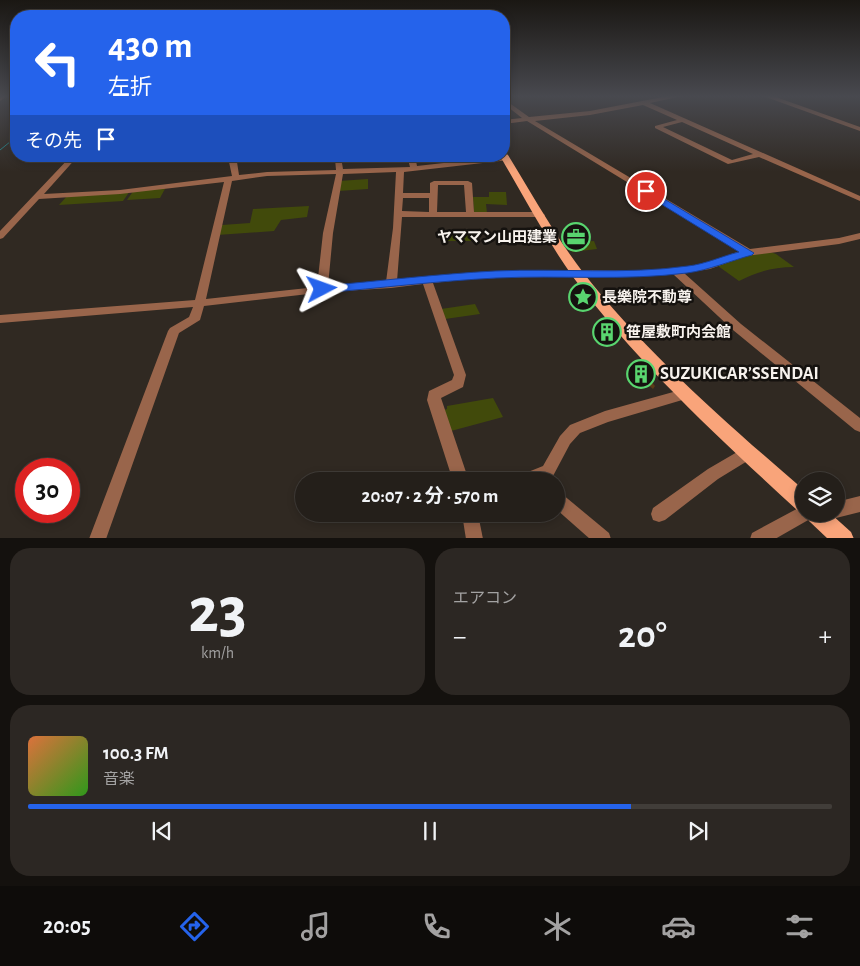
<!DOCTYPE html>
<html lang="ja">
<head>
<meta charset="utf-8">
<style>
  body { margin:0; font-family:"Alegreya Sans","Noto Sans JP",sans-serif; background:#2c2723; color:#f1f3f6; height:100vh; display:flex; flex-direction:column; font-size:19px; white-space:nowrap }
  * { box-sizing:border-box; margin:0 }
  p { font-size:16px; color:#a3a2a2 }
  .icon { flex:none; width:28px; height:28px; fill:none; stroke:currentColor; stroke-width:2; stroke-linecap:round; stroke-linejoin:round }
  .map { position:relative; height:538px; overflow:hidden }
  .panel { display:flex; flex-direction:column; gap:10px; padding:10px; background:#14110e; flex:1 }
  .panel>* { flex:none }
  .guide { position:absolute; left:10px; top:10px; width:500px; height:152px; border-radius:20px; box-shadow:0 2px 8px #0003,0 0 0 1px #413d39; background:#2563eb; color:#fff; overflow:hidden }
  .controls { position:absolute; left:795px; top:472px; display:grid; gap:10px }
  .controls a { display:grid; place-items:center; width:50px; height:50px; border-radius:50%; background:#241f1a; box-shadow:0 2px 8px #0003,0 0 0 1px #413d39; font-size:25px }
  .speed { position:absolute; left:15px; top:458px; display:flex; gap:10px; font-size:25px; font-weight:700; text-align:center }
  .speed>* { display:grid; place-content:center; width:65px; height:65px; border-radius:50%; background:#241f1a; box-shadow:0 2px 8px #0003,0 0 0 1px #413d39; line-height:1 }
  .speed .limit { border:8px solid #d22; background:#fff; color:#111 }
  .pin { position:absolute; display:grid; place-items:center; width:42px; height:42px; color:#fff; margin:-21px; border:2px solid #fff; border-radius:50%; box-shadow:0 1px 5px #0007 }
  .me { position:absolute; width:55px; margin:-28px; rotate:86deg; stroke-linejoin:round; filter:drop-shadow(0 0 4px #0008) }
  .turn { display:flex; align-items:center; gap:18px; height:105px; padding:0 15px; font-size:22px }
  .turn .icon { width:65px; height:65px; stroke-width:2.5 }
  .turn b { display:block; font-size:35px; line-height:42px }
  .then { display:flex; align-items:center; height:48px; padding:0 15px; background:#0003; gap:10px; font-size:19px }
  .big { font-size:38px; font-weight:700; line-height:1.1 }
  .panel .card { flex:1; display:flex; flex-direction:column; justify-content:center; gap:8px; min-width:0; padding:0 18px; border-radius:20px; background:#2c2723 }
  .panel .dial { align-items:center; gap:0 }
  .dial b { font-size:65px; line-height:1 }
  .song { display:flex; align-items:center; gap:15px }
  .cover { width:60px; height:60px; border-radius:8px; background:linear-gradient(135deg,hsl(20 70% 55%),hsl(110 70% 35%)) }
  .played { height:5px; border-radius:2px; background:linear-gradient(90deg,#2563eb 75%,#413d39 75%) }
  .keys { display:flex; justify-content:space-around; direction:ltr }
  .heat { display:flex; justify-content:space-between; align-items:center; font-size:28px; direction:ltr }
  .panel .tiles { flex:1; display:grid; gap:10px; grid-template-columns:1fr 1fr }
  .card:last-child { grid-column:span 2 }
  .trip { position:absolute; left:295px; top:472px; width:270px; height:50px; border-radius:25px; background:#241f1a; box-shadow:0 2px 8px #0003,0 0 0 1px #413d39; font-weight:700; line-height:50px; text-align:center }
  .tabs { display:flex; height:80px; justify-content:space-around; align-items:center; background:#0e0c0a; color:#a3a2a2 }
  .tabs .icon { width:35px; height:35px }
  .tabs .on { color:#2563eb }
  .tabs b { font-size:22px; color:#f1f3f6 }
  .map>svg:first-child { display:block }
  .green { fill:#414a0b }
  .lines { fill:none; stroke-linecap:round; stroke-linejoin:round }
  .stream { stroke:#238a8e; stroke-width:1 }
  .building { fill:#5b3b18 }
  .minor { fill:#99654b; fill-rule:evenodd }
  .major { fill:#f9a47a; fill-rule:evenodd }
  .route { fill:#2563eb; stroke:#184099 }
  .labels { text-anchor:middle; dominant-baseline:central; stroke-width:5; stroke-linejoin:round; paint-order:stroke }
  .poi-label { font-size:15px; font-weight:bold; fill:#f7f2ed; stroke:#15120f; text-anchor:start }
  .near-poi-label { font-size:18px; font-weight:bold; fill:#f7f2ed; stroke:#15120f; text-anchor:start }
</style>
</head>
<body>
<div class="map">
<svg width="860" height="539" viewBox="0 0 860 539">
  <rect width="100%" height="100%" fill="#302922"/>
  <g class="green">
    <polygon points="368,179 368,189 338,191 339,181"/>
    <polygon points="166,187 160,198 127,200 134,190"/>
    <polygon points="130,191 123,201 59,205 68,195"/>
    <polygon points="489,192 506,192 507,205 486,204 487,213 474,212 473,197 489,197"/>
    <polygon points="309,206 307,217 281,220 274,231 217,235 222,225 250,223 253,209"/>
    <polygon points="444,232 471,233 471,241 444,241"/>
    <polygon points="594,241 597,249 572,252 567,243"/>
    <path d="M 770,252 L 776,254 L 794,267 C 773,267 757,272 739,281 L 718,266 L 736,258 Z"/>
    <polygon points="475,304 480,314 445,319 441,309"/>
    <polygon points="493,398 503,417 451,431 444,410 447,409 447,406"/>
  </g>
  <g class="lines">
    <polyline class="stream" points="0,150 16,137"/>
  </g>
  <g class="building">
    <polygon points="639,288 647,296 632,300 628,295 632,294 628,291"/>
    <polygon points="603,324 618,338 610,340 596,327"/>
    <polygon points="640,369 655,386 653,389 639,377 635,370"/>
  </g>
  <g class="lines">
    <g class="minor">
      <polygon points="0,96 7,96 0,101"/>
      <path d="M 668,96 L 682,96 L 650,103 L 860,196 L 860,201 L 759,157 L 728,164 L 655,128 L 655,126 L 677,120 L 643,105 L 590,115 L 535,121 L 750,249 L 839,238 L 860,233 L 860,239 L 839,244 L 746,256 L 710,269 L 684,273 L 741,324 L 860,418 L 860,432 L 855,430 L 733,330 L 673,274 C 593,280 512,273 433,283 L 466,375 L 463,387 L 441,398 L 469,481 L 453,481 L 427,400 L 429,391 L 452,380 L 454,375 L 423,284 L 391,288 L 326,292 L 204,306 L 200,320 L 179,333 L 106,539 L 89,539 L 168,331 L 170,328 L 189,317 L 193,307 L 0,323 L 0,315 L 195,300 L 224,182 L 120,194 L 39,199 L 3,238 L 0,239 L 0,231 L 71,156 L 78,156 L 44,194 L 120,190 L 232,176 L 229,162 L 231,156 L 238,156 L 237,162 L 239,175 L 267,172 L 336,170 L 335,159 L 358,157 L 362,159 L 361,161 L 342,163 L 343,169 L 410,167 L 407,156 L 415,156 L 417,166 L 506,156 L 509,156 L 509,160 L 404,172 L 403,193 L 430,193 L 430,183 L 434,181 L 468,181 L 472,183 L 474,212 L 541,212 L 545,215 L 544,217 L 402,217 L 397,281 L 457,274 L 578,270 L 634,271 L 687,267 L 704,264 L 740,251 L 527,121 L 504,124 L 504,120 L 522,118 L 504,104 L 504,99 L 529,117 L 590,111 ZM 682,122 L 753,154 L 732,160 L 663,127 ZM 396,172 L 393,228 L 386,282 L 328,286 L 333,233 L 343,174 ZM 336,174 L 323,233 L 317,287 L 206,299 L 232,181 L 267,176 ZM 438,185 L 464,185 L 466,212 L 437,212 ZM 403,198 L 429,198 L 429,212 L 402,211 Z"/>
      <polygon points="763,96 773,96 860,127 860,131"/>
      <polygon points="684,389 689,390 691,394 689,398 608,422 580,433 570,444 553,476 540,481 515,481 518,476 543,466 560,436 570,425 605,411"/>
      <polygon points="744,448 749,450 751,455 749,460 718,479 665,520 659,522 653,520 651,514 653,508 708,469"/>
      <polygon points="556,492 562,494 609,533 611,539 590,539 556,509"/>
      <polygon points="860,496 860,512 836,518 830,516 830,514 836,514 836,502"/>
      <polygon points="804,505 804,514 812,514 810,519 775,539 750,539 752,533"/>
      <polygon points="462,514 478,514 483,539 466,539"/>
    </g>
    <g class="major">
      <path d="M 504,152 L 508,155 C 532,194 554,234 582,271 C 646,353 725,422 804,490 L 804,512 L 797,510 C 718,437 638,364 573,277 C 546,239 524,197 500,156 L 504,156 Z"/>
      <polygon points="806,514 831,514 851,532 854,539 828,539 809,521"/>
    </g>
  </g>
  <linearGradient id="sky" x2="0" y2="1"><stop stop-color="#1a1713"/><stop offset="0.56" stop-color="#48494f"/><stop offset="1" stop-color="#48494f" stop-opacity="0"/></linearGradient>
  <rect width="860" height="172" fill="url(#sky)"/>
  <path class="route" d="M 646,188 L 754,253 L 752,255 C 730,261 709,270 687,273 C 624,281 560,275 496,278 C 438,281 380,288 322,293 L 316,289 L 322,286 C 380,281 437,274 495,271 C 560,268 625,275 688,266 C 706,264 722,256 739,252 L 643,193 L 642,191 Z"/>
  <defs>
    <symbol id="office-ring" viewBox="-11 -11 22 22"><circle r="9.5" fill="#15120f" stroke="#59d56f" stroke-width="1.5"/><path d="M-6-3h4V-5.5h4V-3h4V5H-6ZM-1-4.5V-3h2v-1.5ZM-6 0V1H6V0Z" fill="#59d56f"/></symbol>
    <symbol id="sight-ring" viewBox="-11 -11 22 22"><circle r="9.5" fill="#15120f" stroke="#59d56f" stroke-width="1.5"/><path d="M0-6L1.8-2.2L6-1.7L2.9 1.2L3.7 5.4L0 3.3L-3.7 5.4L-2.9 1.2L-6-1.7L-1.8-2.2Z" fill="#59d56f"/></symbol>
    <symbol id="building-ring" viewBox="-11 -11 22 22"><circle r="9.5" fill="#15120f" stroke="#59d56f" stroke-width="1.5"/><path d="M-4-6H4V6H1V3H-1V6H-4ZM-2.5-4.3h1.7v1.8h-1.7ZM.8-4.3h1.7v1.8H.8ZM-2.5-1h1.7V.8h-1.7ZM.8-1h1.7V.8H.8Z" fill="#59d56f"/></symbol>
  </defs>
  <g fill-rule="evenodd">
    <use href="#office-ring" x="560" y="221" width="32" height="32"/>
    <use href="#sight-ring" x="567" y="281" width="32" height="32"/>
    <use href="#building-ring" x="591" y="316" width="32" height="32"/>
    <use href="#building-ring" x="625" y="358" width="32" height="32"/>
  </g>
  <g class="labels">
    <g class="poi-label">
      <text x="557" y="237" text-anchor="end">ヤママン山田建業</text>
      <text x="602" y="297">長樂院不動尊</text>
      <text x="626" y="332">笹屋敷町内会館</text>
    </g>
    <g class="near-poi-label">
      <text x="660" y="374">SUZUKICAR’SSENDAI</text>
    </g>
  </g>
</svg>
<div class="controls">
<a><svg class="icon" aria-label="layers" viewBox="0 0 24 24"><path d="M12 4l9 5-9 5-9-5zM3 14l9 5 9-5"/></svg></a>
</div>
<div class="speed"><div class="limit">30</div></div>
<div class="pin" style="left:646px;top:191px;background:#d93025"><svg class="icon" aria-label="arrive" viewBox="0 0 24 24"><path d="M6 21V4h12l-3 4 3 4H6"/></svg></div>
<svg class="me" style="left:322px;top:289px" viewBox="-20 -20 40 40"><path d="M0-17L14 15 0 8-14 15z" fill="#2563eb" stroke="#fff" stroke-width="4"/></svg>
<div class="trip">20:07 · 2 分 · 570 m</div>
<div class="guide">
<div class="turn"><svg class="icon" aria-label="left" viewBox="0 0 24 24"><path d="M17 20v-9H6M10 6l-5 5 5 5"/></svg><div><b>430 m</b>左折</div></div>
<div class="then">その先<svg class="icon" aria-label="arrive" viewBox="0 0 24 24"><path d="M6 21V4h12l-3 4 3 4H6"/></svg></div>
</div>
</div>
<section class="panel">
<div class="tiles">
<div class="card dial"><b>23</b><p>km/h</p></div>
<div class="card"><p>エアコン</p>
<div class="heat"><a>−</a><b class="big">20°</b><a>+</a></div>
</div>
<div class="card">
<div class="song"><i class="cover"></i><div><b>100.3 FM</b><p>音楽</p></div></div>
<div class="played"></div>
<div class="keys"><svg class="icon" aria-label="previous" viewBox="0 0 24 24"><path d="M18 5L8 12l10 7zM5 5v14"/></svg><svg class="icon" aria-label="pause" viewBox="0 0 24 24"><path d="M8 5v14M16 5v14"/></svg><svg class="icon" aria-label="next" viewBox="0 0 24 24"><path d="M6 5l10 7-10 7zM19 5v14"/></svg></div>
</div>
</div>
</section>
<nav class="tabs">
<b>20:05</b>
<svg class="icon on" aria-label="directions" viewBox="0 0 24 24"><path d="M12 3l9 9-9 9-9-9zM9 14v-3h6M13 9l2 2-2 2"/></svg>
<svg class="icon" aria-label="music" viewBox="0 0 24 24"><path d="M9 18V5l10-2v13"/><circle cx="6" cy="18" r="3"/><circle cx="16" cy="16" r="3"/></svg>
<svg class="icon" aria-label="phone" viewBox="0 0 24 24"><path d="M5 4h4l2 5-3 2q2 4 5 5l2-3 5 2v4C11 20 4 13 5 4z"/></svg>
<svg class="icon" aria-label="climate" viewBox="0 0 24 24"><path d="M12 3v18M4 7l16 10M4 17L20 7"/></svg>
<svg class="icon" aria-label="car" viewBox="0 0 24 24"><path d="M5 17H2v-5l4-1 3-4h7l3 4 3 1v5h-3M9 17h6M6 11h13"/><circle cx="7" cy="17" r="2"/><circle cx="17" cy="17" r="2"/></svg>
<svg class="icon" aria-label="filters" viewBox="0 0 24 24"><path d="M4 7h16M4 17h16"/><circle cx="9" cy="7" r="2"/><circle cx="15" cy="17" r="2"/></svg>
</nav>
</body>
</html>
